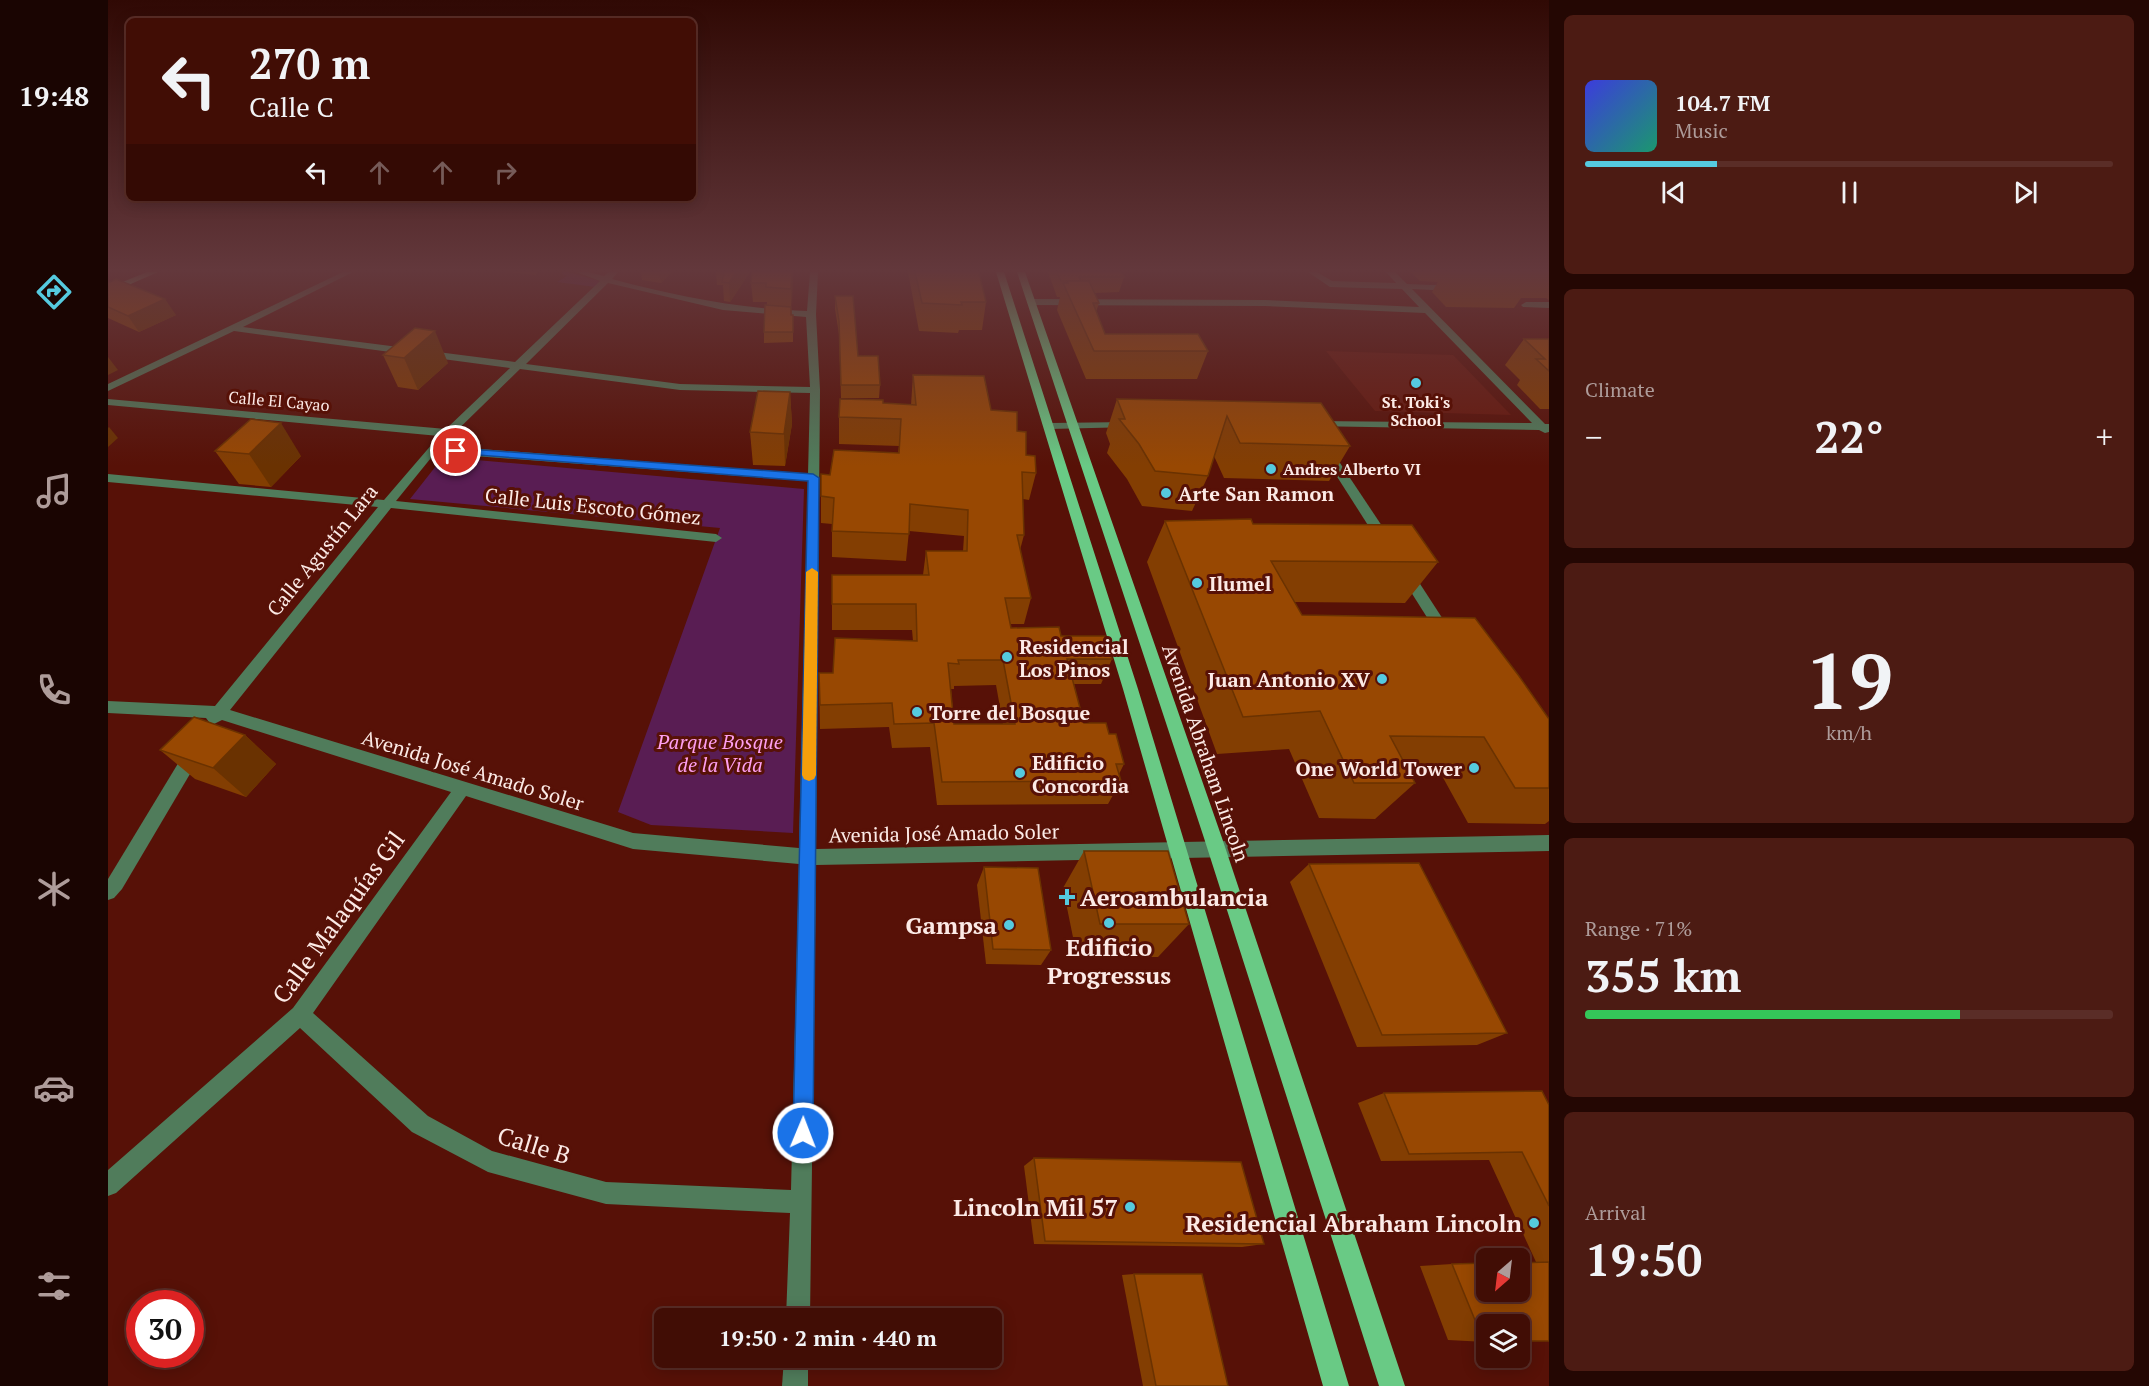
<!DOCTYPE html>
<html lang="en">
<head>
<meta charset="utf-8">
<style>
  body { margin:0; font-family:"PT Serif",serif; background:#4c1b13; color:#f1f3f6; height:100vh; display:flex; flex-direction:column; font-size:22px; white-space:nowrap }
  * { box-sizing:border-box; margin:0 }
  p { font-size:20px; color:#ae9c9a }
  .icon { flex:none; width:33px; height:33px; fill:none; stroke:currentColor; stroke-width:2; stroke-linecap:round; stroke-linejoin:round }
  .map { position:relative; flex:1; overflow:hidden }
  .side { display:flex; flex-direction:column; gap:15px; padding:15px; background:#240703; width:600px }
  .side>* { flex:none }
  .banner { position:absolute; left:18px; top:18px; width:570px; height:183px; border-radius:9px; box-shadow:0 3px 15px #0003,0 0 0 2px #5a2d27; background:#410d05; color:#f1f3f6; overflow:hidden }
  .needle { width:39px; rotate:208deg }
  .fabs { position:absolute; left:1368px; top:1248px; display:grid; gap:12px }
  .fabs a { display:grid; place-items:center; width:54px; height:54px; border-radius:9px; background:#410d05; box-shadow:0 3px 15px #0003,0 0 0 2px #5a2d27; font-size:30px }
  .speed { position:absolute; left:18px; top:1290px; display:flex; gap:12px; font-size:30px; font-weight:700; text-align:center }
  .speed>* { display:grid; place-content:center; width:78px; height:78px; border-radius:50%; background:#410d05; box-shadow:0 3px 15px #0003,0 0 0 2px #5a2d27; line-height:1 }
  .speed .limit { border:9px solid #d22; background:#fff; color:#111 }
  .pin { position:absolute; display:grid; place-items:center; width:51px; height:51px; color:#fff; margin:-26px; border:3px solid #fff; border-radius:50%; box-shadow:0 2px 6px #0007 }
  .me { position:absolute; width:66px; margin:-33px; rotate:1deg; stroke-linejoin:round; filter:drop-shadow(0 0 4px #0008) }
  .turn { display:flex; align-items:center; gap:21px; height:126px; padding:0 24px; font-size:27px }
  .turn .icon { width:78px; height:78px; stroke-width:2.5 }
  .turn b { display:block; font-size:42px; line-height:51px }
  .lanes { display:flex; align-items:center; height:57px; padding:0 24px; background:#0003; justify-content:center; gap:30px; direction:ltr }
  .lanes .off { opacity:.35 }
  .big { font-size:45px; font-weight:800; line-height:1.1 }
  .side .widget { flex:1; display:flex; flex-direction:column; justify-content:center; gap:9px; min-width:0; padding:0 21px; border-radius:9px; background:#4c1b13 }
  .side .dial { align-items:center; gap:0 }
  .dial b { font-size:78px; line-height:1 }
  .song { display:flex; align-items:center; gap:18px }
  .cover { width:72px; height:72px; border-radius:9px; background:linear-gradient(135deg,hsl(240 70% 55%),hsl(160 70% 35%)) }
  .played { height:6px; border-radius:3px; background:linear-gradient(90deg,#55cadf 25%,#5a2d27 25%) }
  .keys { display:flex; justify-content:space-around; direction:ltr }
  .heat { display:flex; justify-content:space-between; align-items:center; font-size:33px; direction:ltr }
  .charge { height:9px; border-radius:4px; background:linear-gradient(90deg,#34c759 71%,#5a2d27 0) }
  .trip { position:absolute; left:546px; top:1308px; width:348px; height:60px; border-radius:9px; background:#410d05; box-shadow:0 3px 15px #0003,0 0 0 2px #5a2d27; font-weight:800; line-height:60px; text-align:center }
  main { display:flex; flex:1; min-height:0 }
  .tabs { display:flex; flex-direction:column; width:108px; justify-content:space-around; align-items:center; background:#1a0502; color:#ae9c9a }
  .tabs .icon { width:42px; height:42px }
  .tabs .active { color:#55cadf }
  .tabs b { font-size:27px; color:#f1f3f6 }
  .map>svg:first-child { display:block }
  .built { fill:#66180c }
  .green { fill:#591d53 }
  .lines { fill:none; stroke-linecap:round; stroke-linejoin:round }
  .minor { fill:#507c5b; fill-rule:evenodd }
  .major { fill:#69ca85; fill-rule:evenodd }
  .wall { fill:#833e02; fill-rule:evenodd }
  .shaded-wall { fill:#6a3201 }
  .building { fill:#984802; stroke:#6a3201; stroke-width:1.5; fill-rule:evenodd }
  .route { fill:#1a73e8; stroke:#114b97; stroke-width:1.5 }
  .slow { fill:#f59e0b }
  .poi-dot { fill:#55cadf; stroke:#571107; stroke-width:2 }
  .labels { text-anchor:middle; dominant-baseline:central; stroke-width:6; stroke-linejoin:round; paint-order:stroke }
  .far-street-label { font-size:16px; fill:#fceae6; stroke:#571107 }
  .far-poi-label { font-size:16px; font-weight:bold; fill:#fceae6; stroke:#571107 }
  .poi-label { font-size:20px; font-weight:bold; fill:#fceae6; stroke:#571107; text-anchor:start }
  .street-label { font-size:20px; fill:#fceae6; stroke:#571107 }
  .park-label { font-size:20px; font-style:italic; fill:#fd9ff1; stroke:#571107 }
  .near-poi-label { font-size:24px; font-weight:bold; fill:#fceae6; stroke:#571107; text-anchor:end }
  .near-street-label { font-size:24px; fill:#fceae6; stroke:#571107 }
</style>
</head>
<body>
<main>
<nav class="tabs">
<b>19:48</b>
<svg class="icon active" aria-label="directions" viewBox="0 0 24 24"><path d="M12 3l9 9-9 9-9-9zM9 14v-3h6M13 9l2 2-2 2"/></svg>
<svg class="icon" aria-label="music" viewBox="0 0 24 24"><path d="M9 18V5l10-2v13"/><circle cx="6" cy="18" r="3"/><circle cx="16" cy="16" r="3"/></svg>
<svg class="icon" aria-label="phone" viewBox="0 0 24 24"><path d="M5 4h4l2 5-3 2q2 4 5 5l2-3 5 2v4C11 20 4 13 5 4z"/></svg>
<svg class="icon" aria-label="climate" viewBox="0 0 24 24"><path d="M12 3v18M4 7l16 10M4 17L20 7"/></svg>
<svg class="icon" aria-label="car" viewBox="0 0 24 24"><path d="M5 17H2v-5l4-1 3-4h7l3 4 3 1v5h-3M9 17h6M6 11h13"/><circle cx="7" cy="17" r="2"/><circle cx="17" cy="17" r="2"/></svg>
<svg class="icon" aria-label="filters" viewBox="0 0 24 24"><path d="M4 7h16M4 17h16"/><circle cx="9" cy="7" r="2"/><circle cx="15" cy="17" r="2"/></svg>
</nav>
<div class="map">
<svg width="1441" height="1386" viewBox="0 0 1441 1386">
  <rect width="100%" height="100%" fill="#571107"/>
  <polygon class="built" points="1218,351 1345,355 1403,415 1267,411"/>
  <g class="green">
    <polygon points="455,272 460,272 492,281 488,287 449,282 459,276 453,273"/>
    <polygon points="335,457 696,489 685,833 543,825 510,812 612,528 302,499"/>
  </g>
  <g class="lines">
    <g class="minor">
      <path d="M 235,272 L 245,272 L 135,327 L 407,362 L 492,281 L 468,272 L 480,272 L 496,276 L 501,272 L 510,272 L 504,279 C 568,296 632,309 699,311 L 702,272 L 710,272 L 708,314 L 712,390 L 708,849 L 1441,835 L 1441,851 L 708,865 L 702,1318 L 678,1318 L 682,1213 L 498,1204 L 380,1172 L 304,1132 L 192,1028 L 8,1193 L 0,1196 L 0,1170 L 185,1008 L 343,792 L 114,720 L 106,724 L 101,722 L 98,718 L 0,713 L 0,701 L 107,706 L 270,507 L 0,482 L 0,474 L 276,500 L 331,436 L 0,405 L 0,399 L 338,429 L 402,368 L 126,331 L 0,391 L 0,384 ZM 500,283 L 615,310 L 698,317 L 702,387 L 572,384 L 418,364 ZM 412,369 L 572,390 L 702,393 L 700,474 L 333,446 ZM 327,453 L 700,481 L 691,848 L 525,833 L 122,710 L 283,508 L 608,542 L 614,538 L 608,534 L 288,501 ZM 358,796 L 525,849 L 691,864 L 683,1190 L 498,1182 L 384,1151 L 320,1116 L 205,1013 Z"/>
      <polygon points="1200,272 1209,272 1224,281 1288,283 1278,272 1287,272 1299,284 1349,286 1349,290 1346,291 1304,289 1437,424 1441,424 1441,432 1437,433 1431,430 1203,426 1203,422 1207,421 1424,423 1317,313 1157,306 924,305 919,302 924,299 1157,300 1311,307 1294,289 1222,287"/>
      <polygon points="1418,302 1441,302 1441,308 1415,307 1413,305"/>
      <polygon points="1021,422 1027,425 1025,427 942,429 936,426 942,423"/>
      <polygon points="1218,447 1222,448 1282,538 1283,541 1282,544 1272,544 1212,450"/>
      <polygon points="1298,568 1303,570 1342,630 1344,634 1342,638 1332,638 1291,573"/>
      <polygon points="86,745 92,747 94,752 92,757 14,889 6,898 0,900 0,879 80,747"/>
      <polygon points="676,1358 700,1358 700,1386 674,1386"/>
    </g>
    <g class="major">
      <polygon points="39,272 50,272 0,294 0,288"/>
      <polygon points="888,272 896,272 1030,689 1241,1386 1215,1386 1015,689"/>
      <polygon points="909,272 917,272 1114,838 1297,1386 1271,1386 1096,838"/>
    </g>
  </g>
  <g class="wall">
    <polygon points="399,272 430,272 429,272 428,275"/>
    <polygon points="533,272 564,272 553,283 534,280"/>
    <polygon points="608,272 642,272 622,302 616,301 615,285 609,285"/>
    <polygon points="644,272 685,272 683,308 684,315 685,315 685,342 656,343 656,332 659,302 645,302 643,283"/>
    <polygon points="800,272 871,272 878,302 874,330 851,330 850,333 811,331"/>
    <polygon points="940,272 1013,272 1016,277 1011,292 986,293 991,303 988,312 997,334 1100,351 1089,379 978,379 949,310 952,297 949,297"/>
    <polygon points="1303,272 1441,272 1441,300 1438,298 1413,298 1406,308 1338,307 1324,292 1330,282 1312,281"/>
    <polygon points="0,283 68,315 31,332 0,318"/>
    <polygon points="727,296 750,356 772,385 771,398 733,398 731,334 727,309"/>
    <polygon points="1416,339 1441,339 1441,409 1432,409 1409,385 1412,380 1397,365"/>
    <polygon points="275,355 340,363 310,390 290,387"/>
    <path d="M 805,375 L 883,410 L 909,431 L 918,455 L 928,473 L 921,500 L 915,499 L 916,535 L 912,550 L 923,598 L 916,624 L 903,624 L 903,628 L 953,636 L 1004,659 L 993,684 L 966,684 L 976,723 L 1001,734 L 1016,764 L 1011,774 L 1013,781 L 1000,804 L 829,805 L 822,747 L 784,748 L 781,727 L 712,729 L 711,673 L 725,673 L 805,641 L 804,630 L 724,630 L 724,575 L 815,575 L 818,551 L 855,551 L 856,536 L 801,531 L 798,561 L 724,557 L 724,524 L 713,523 L 713,474 L 722,475 L 790,453 L 791,446 L 731,444 L 731,417 L 775,403 L 803,405 ZM 888,685 L 895,724 L 846,724 L 843,689 L 846,689 L 846,686 Z"/>
    <polygon points="682,392 684,424 677,466 645,465 642,432"/>
    <polygon points="1009,399 1213,403 1242,446 1221,481 1116,478 1106,456 1100,476 1084,511 1034,506 1019,479 999,453 1002,444 998,433"/>
    <polygon points="107,451 193,456 163,487 131,484"/>
    <polygon points="1057,521 1145,524 1330,562 1297,603 1186,602 1194,615 1441,719 1441,821 1437,824 1360,823 1333,774 1302,774 1307,783 1267,819 1211,818 1181,749 1109,754 1039,562"/>
    <polygon points="137,735 168,764 138,797 87,779 52,750"/>
    <polygon points="976,851 1081,924 1050,957 969,957 955,888"/>
    <polygon points="1201,864 1399,1033 1369,1045 1249,1047 1182,882"/>
    <polygon points="876,867 943,950 933,965 878,964 869,885"/>
    <polygon points="1276,1093 1441,1105 1441,1341 1378,1342 1340,1340 1312,1266 1344,1264 1428,1262 1381,1160 1273,1161 1250,1103"/>
    <polygon points="926,1158 1156,1244 1134,1247 926,1244 916,1166"/>
    <polygon points="1026,1274 1120,1386 1035,1386 1014,1275"/>
  </g>
  <g class="shaded-wall">
    <polygon points="553,272 564,272 553,283 551,273"/>
    <polygon points="628,272 642,272 622,302 621,283"/>
    <polygon points="684,272 685,272 684,308 683,289"/>
    <polygon points="57,299 68,315 31,332 20,316"/>
    <polygon points="327,331 340,363 310,390 296,358"/>
    <polygon points="0,357 10,370 0,375"/>
    <polygon points="682,392 684,424 677,466 676,434"/>
    <polygon points="173,423 193,456 163,487 141,454"/>
    <polygon points="1,427 10,438 0,447 0,428"/>
    <polygon points="137,735 168,764 138,797 105,768"/>
  </g>
  <g class="building">
    <polygon points="616,272 628,272 621,283 614,282"/>
    <polygon points="644,272 684,272 683,289 658,287 658,283 643,283"/>
    <polygon points="807,272 871,272 878,302 853,302 854,305 814,303"/>
    <polygon points="949,272 1013,272 1016,277 971,277 973,281 953,281"/>
    <polygon points="8,279 57,299 20,316 0,307 0,283"/>
    <polygon points="959,281 981,281 991,303 985,303 997,334 1090,334 1100,351 986,351 955,283 960,283"/>
    <polygon points="727,296 745,296 750,356 770,356 772,385 733,385 731,321"/>
    <polygon points="657,305 683,307 683,315 685,315 685,332 656,332"/>
    <polygon points="307,328 327,331 296,358 275,355"/>
    <polygon points="1416,339 1441,339 1441,371 1428,359 1437,359"/>
    <path d="M 805,375 L 876,376 L 883,410 L 909,412 L 909,431 L 918,432 L 918,455 L 927,456 L 928,473 L 914,472 L 916,535 L 909,535 L 923,598 L 897,598 L 903,628 L 951,627 L 953,636 L 997,636 L 1004,659 L 959,659 L 976,723 L 998,723 L 1001,734 L 1008,734 L 1016,764 L 1008,764 L 1013,781 L 834,782 L 826,723 L 786,724 L 784,703 L 712,705 L 711,673 L 725,673 L 727,638 L 809,641 L 808,604 L 724,604 L 724,575 L 821,575 L 818,551 L 859,551 L 860,510 L 802,504 L 801,534 L 724,531 L 726,498 L 713,496 L 713,474 L 722,475 L 726,450 L 791,453 L 793,419 L 731,417 L 732,399 L 775,400 L 775,403 L 808,405 ZM 850,660 L 895,660 L 907,724 L 846,724 L 840,663 L 851,664 Z"/>
    <polygon points="650,391 682,392 676,434 642,432"/>
    <polygon points="1009,399 1213,403 1242,446 1132,443 1119,416 1100,476 1047,471 1031,444 1011,419 1017,419"/>
    <polygon points="143,419 173,423 141,454 107,451"/>
    <polygon points="1143,519 1145,524 1304,525 1330,562 1163,561 1194,615 1367,618 1411,676 1441,719 1441,788 1407,788 1376,737 1282,736 1307,783 1246,783 1212,711 1135,717 1057,521"/>
    <polygon points="86,717 137,735 105,768 52,750"/>
    <polygon points="976,851 1060,851 1081,924 992,924"/>
    <polygon points="1311,863 1399,1033 1274,1035 1201,864"/>
    <polygon points="876,867 930,868 943,950 885,949"/>
    <polygon points="1434,1091 1441,1105 1441,1206 1414,1152 1301,1154 1276,1093"/>
    <polygon points="926,1158 1133,1162 1156,1244 937,1241"/>
    <polygon points="1441,1262 1441,1341 1412,1341 1412,1324 1378,1324 1378,1342 1376,1342 1344,1264 1378,1263 1378,1292 1412,1292 1412,1263"/>
    <polygon points="1026,1274 1094,1274 1120,1386 1048,1386"/>
  </g>
  <linearGradient id="sky" x2="0" y2="1"><stop stop-color="#300904"/><stop offset="0.58" stop-color="#63383c"/><stop offset="1" stop-color="#63383c" stop-opacity="0"/></linearGradient>
  <rect width="1441" height="466" fill="url(#sky)"/>
  <polygon class="route" points="348,448 705,474 711,478 705,1133 702,1140 695,1143 688,1140 685,1133 700,481 344,453 343,451"/>
  <polygon class="slow" points="704,568 710,572 708,775 706,779 701,781 696,779 694,775 698,572"/>
  <g class="poi-dot">
    <circle cx="1308" cy="383" r="6"/>
    <circle cx="1163" cy="469" r="6"/>
    <circle cx="1058" cy="493" r="6"/>
    <circle cx="1089" cy="583" r="6"/>
    <circle cx="899" cy="657" r="6"/>
    <circle cx="1274" cy="679" r="6"/>
    <circle cx="809" cy="712" r="6"/>
    <circle cx="1366" cy="768" r="6"/>
    <circle cx="912" cy="773" r="6"/>
    <path d="M956 888h6v6h6v6h-6v6h-6v-6h-6v-6h6z"/>
    <circle cx="1001" cy="923" r="6"/>
    <circle cx="901" cy="925" r="6"/>
    <circle cx="1022" cy="1207" r="6"/>
    <circle cx="1426" cy="1223" r="6"/>
  </g>
  <g class="labels">
    <g class="far-street-label">
      <text transform="translate(171 401) rotate(5)">Calle El Cayao</text>
    </g>
    <g class="far-poi-label">
      <text x="1308" y="402">St. Toki's<tspan x="1308" dy="18">School</tspan></text>
      <text x="1175" y="469" text-anchor="start">Andres Alberto VI</text>
    </g>
    <g class="poi-label">
      <text x="1070" y="493">Arte San Ramon</text>
      <text x="1101" y="583">Ilumel</text>
      <text x="911" y="646">Residencial<tspan x="911" dy="23">Los Pinos</tspan></text>
      <text x="1262" y="679" text-anchor="end">Juan Antonio XV</text>
      <text x="821" y="712">Torre del Bosque</text>
      <text x="924" y="762">Edificio<tspan x="924" dy="23">Concordia</tspan></text>
      <text x="1354" y="768" text-anchor="end">One World Tower</text>
    </g>
    <g class="street-label">
      <text transform="translate(485 506) rotate(6)">Calle Luis Escoto Gómez</text>
      <text transform="translate(214 550) rotate(-51)">Calle Agustín Lara</text>
      <text transform="translate(1098 753) rotate(71)">Avenida Abraham Lincoln</text>
      <text transform="translate(365 770) rotate(17)">Avenida José Amado Soler</text>
      <text transform="translate(836 833) rotate(-1)">Avenida José Amado Soler</text>
    </g>
    <g class="park-label">
      <text x="612" y="741">Parque Bosque<tspan x="612" dy="23">de la Vida</tspan></text>
    </g>
    <g class="near-poi-label">
      <text x="972" y="897" text-anchor="start">Aeroambulancia</text>
      <text x="889" y="925">Gampsa</text>
      <text x="1001" y="947" text-anchor="middle">Edificio<tspan x="1001" dy="28">Progressus</tspan></text>
      <text x="1010" y="1207">Lincoln Mil 57</text>
      <text x="1414" y="1223">Residencial Abraham Lincoln</text>
    </g>
    <g class="near-street-label">
      <text transform="translate(230 917) rotate(-54)">Calle Malaquías Gil</text>
      <text transform="translate(426 1145) rotate(17)">Calle B</text>
    </g>
  </g>
</svg>
<div class="fabs">
<a><svg class="needle" viewBox="-14 -14 28 28"><path d="M0-13l5 13h-10z" fill="#e53935"/><path d="M0 13l5-13h-10z" fill="#ae9c9a"/></svg></a>
<a><svg class="icon" aria-label="layers" viewBox="0 0 24 24"><path d="M12 4l9 5-9 5-9-5zM3 14l9 5 9-5"/></svg></a>
</div>
<div class="speed"><div class="limit">30</div></div>
<div class="pin" style="left:348px;top:451px;background:#d93025"><svg class="icon" aria-label="arrive" viewBox="0 0 24 24"><path d="M6 21V4h12l-3 4 3 4H6"/></svg></div>
<svg class="me" style="left:695px;top:1133px" viewBox="-20 -20 40 40"><circle r="17" fill="#1a73e8" stroke="#fff" stroke-width="3"/><path d="M0-11L8 9 0 5-8 9z" fill="#fff"/></svg>
<div class="trip">19:50 · 2 min · 440 m</div>
<div class="banner">
<div class="turn"><svg class="icon" aria-label="left" viewBox="0 0 24 24"><path d="M17 20v-9H6M10 6l-5 5 5 5"/></svg><div><b>270 m</b>Calle C</div></div>
<div class="lanes"><svg class="icon" aria-label="left" viewBox="0 0 24 24"><path d="M17 20v-9H6M10 6l-5 5 5 5"/></svg><svg class="icon off" aria-label="ahead" viewBox="0 0 24 24"><path d="M12 20V5M6 11l6-6 6 6"/></svg><svg class="icon off" aria-label="ahead" viewBox="0 0 24 24"><path d="M12 20V5M6 11l6-6 6 6"/></svg><svg class="icon off" aria-label="right" viewBox="0 0 24 24"><path d="M7 20v-9h11M14 6l5 5-5 5"/></svg></div>
</div>
</div>
<section class="side">
<div class="widget">
<div class="song"><i class="cover"></i><div><b>104.7 FM</b><p>Music</p></div></div>
<div class="played"></div>
<div class="keys"><svg class="icon" aria-label="previous" viewBox="0 0 24 24"><path d="M18 5L8 12l10 7zM5 5v14"/></svg><svg class="icon" aria-label="pause" viewBox="0 0 24 24"><path d="M8 5v14M16 5v14"/></svg><svg class="icon" aria-label="next" viewBox="0 0 24 24"><path d="M6 5l10 7-10 7zM19 5v14"/></svg></div>
</div>
<div class="widget"><p>Climate</p>
<div class="heat"><a>−</a><b class="big">22°</b><a>+</a></div>
</div>
<div class="widget dial"><b>19</b><p>km/h</p></div>
<div class="widget"><p>Range · 71%</p><b class="big">355 km</b><div class="charge"></div></div>
<div class="widget"><p>Arrival</p><b class="big">19:50</b></div>
</section>
</main>
</body>
</html>
